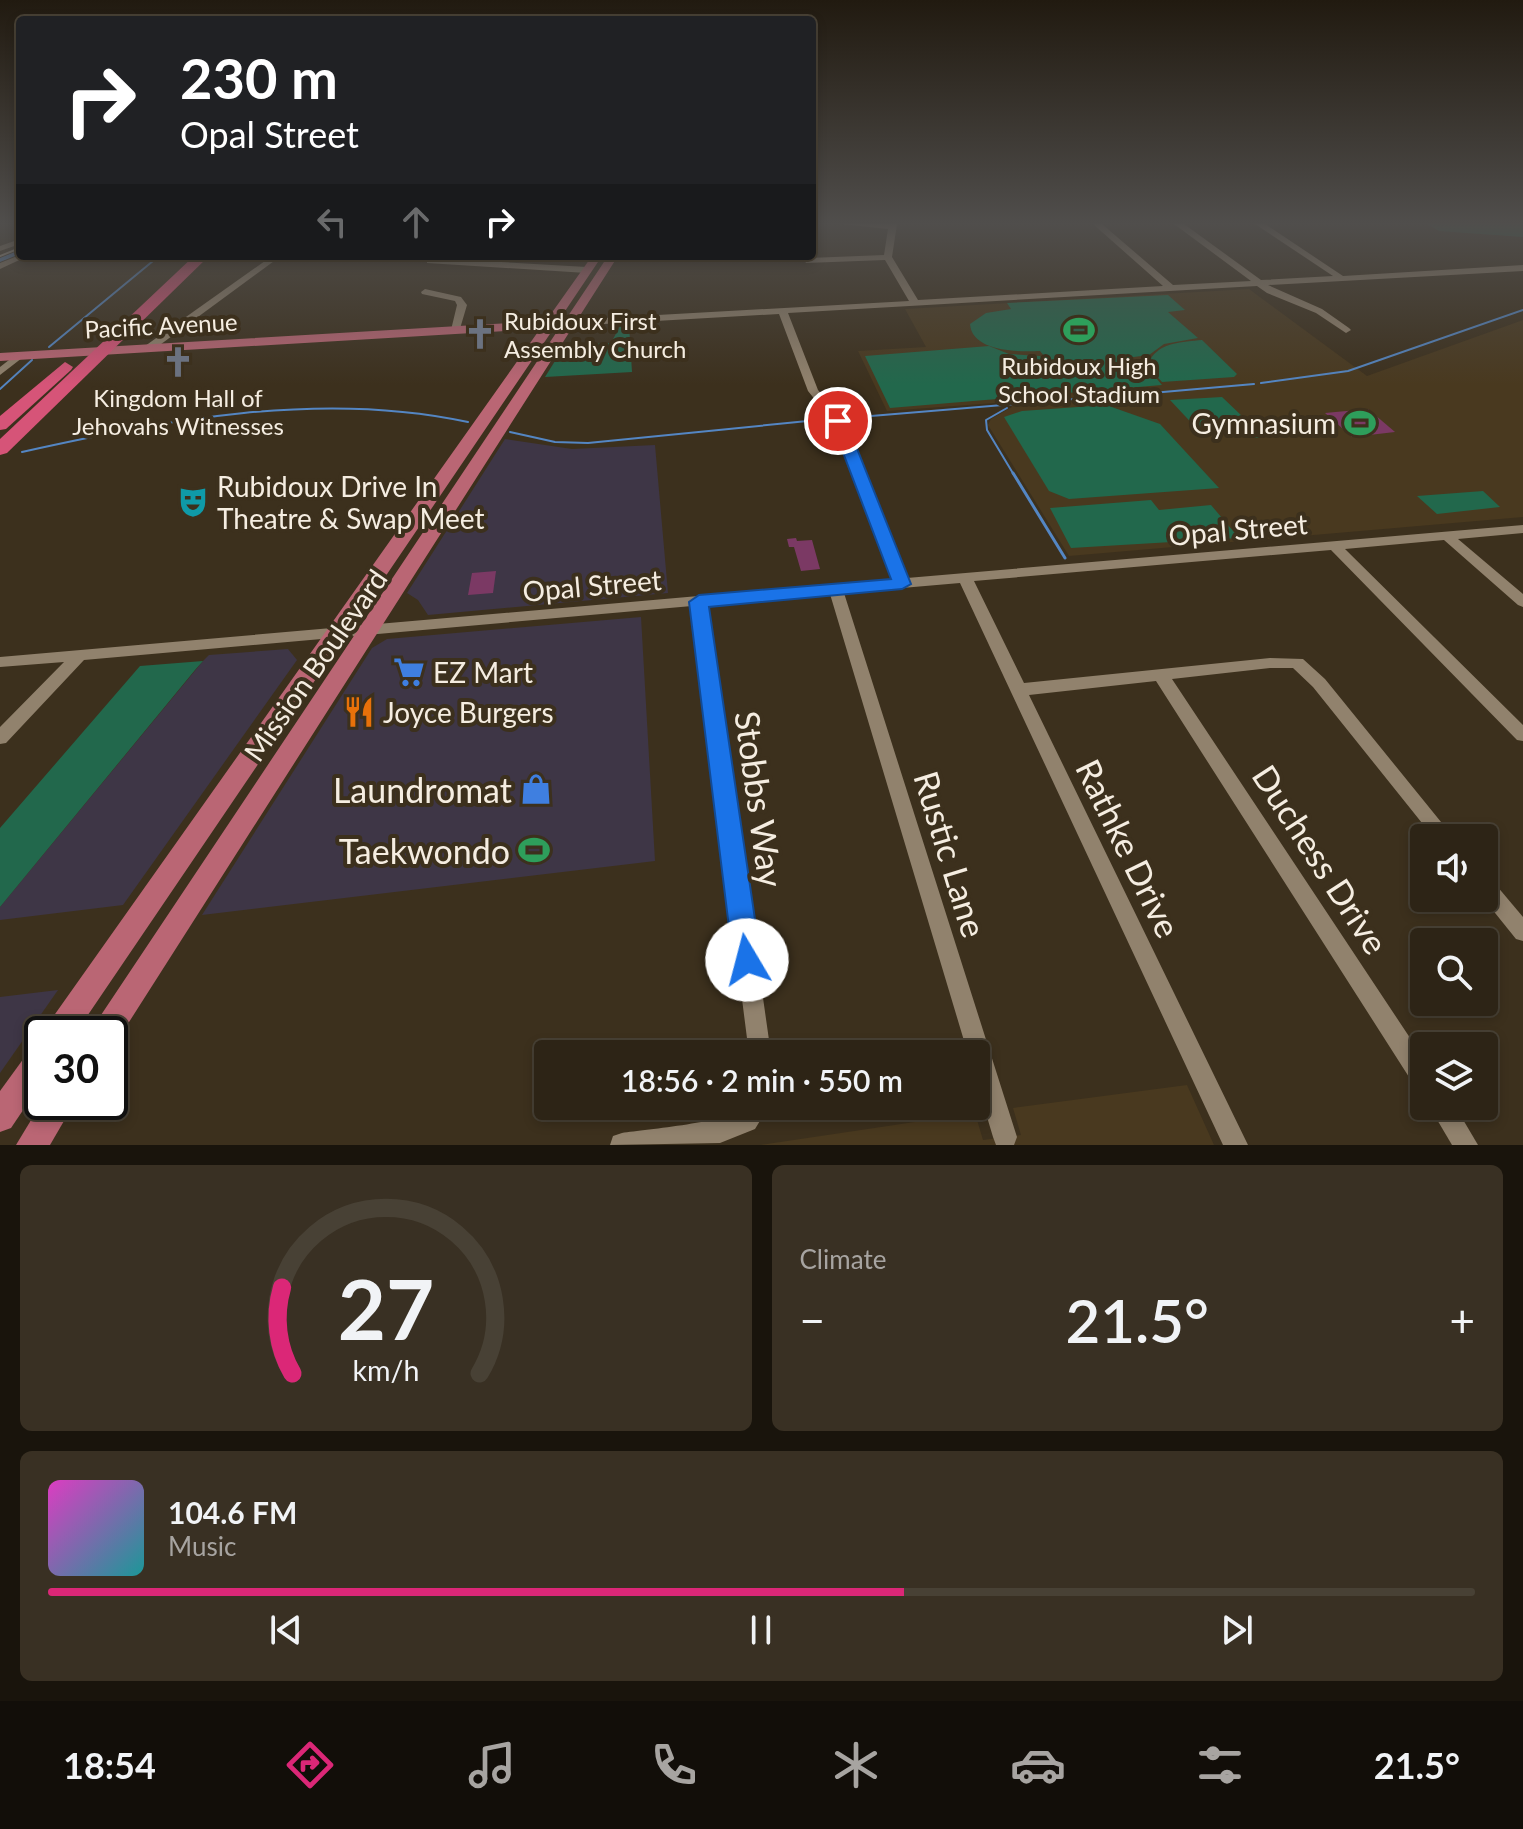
<!DOCTYPE html>
<html lang="en">
<head>
<meta charset="utf-8">
<style>
  body { margin:0; font-family:Lato,sans-serif; background:#393023; color:#f1f3f6; height:100vh; display:flex; flex-direction:column; font-size:30px; white-space:nowrap }
  * { box-sizing:border-box; margin:0 }
  p { font-size:26px; color:#a7a4a1 }
  .icon { flex:none; width:44px; height:44px; fill:none; stroke:currentColor; stroke-width:2; stroke-linecap:round; stroke-linejoin:round }
  .map { position:relative; height:1145px; overflow:hidden }
  .sheet { display:flex; flex-direction:column; gap:20px; padding:20px; background:#19140c; flex:1 }
  .sheet>* { flex:none }
  .hud { position:absolute; left:16px; top:16px; width:800px; height:244px; border-radius:8px; box-shadow:0 4px 12px #0003,0 0 0 2px #484135; background:#202124; color:#fff; overflow:hidden }
  .fabs { position:absolute; left:1410px; top:824px; display:grid; gap:16px }
  .fabs a { display:grid; place-items:center; width:88px; height:88px; border-radius:8px; background:#2d2416; box-shadow:0 4px 12px #0003,0 0 0 2px #484135; font-size:40px }
  .speed { position:absolute; left:24px; top:1016px; display:flex; gap:16px; font-size:40px; font-weight:700; text-align:center }
  .speed>* { display:grid; place-content:center; width:104px; height:104px; border-radius:50%; background:#2d2416; box-shadow:0 4px 12px #0003,0 0 0 2px #484135; line-height:1 }
  .speed .limit { border:4px solid #111; border-radius:12px; background:#fff; color:#111 }
  .pin { position:absolute; display:grid; place-items:center; width:68px; height:68px; color:#fff; margin:-34px; border:4px solid #fff; border-radius:50%; box-shadow:0 2px 8px #0007 }
  .me { position:absolute; width:88px; margin:-44px; rotate:352deg; stroke-linejoin:round; filter:drop-shadow(0 0 6px #0008) }
  .turn { display:flex; align-items:center; gap:28px; height:168px; padding:0 32px; font-size:36px }
  .turn .icon { width:104px; height:104px; stroke-width:2.5 }
  .turn b { display:block; font-size:56px; line-height:68px }
  .lanes { display:flex; align-items:center; height:76px; padding:0 32px; background:#0003; justify-content:center; gap:40px; direction:ltr }
  .lanes .off { opacity:.35 }
  .big { font-size:60px; font-weight:600; line-height:1.1 }
  .sheet .card { flex:1; display:flex; flex-direction:column; justify-content:center; gap:12px; min-width:0; padding:0 28px; border-radius:12px; background:#393023 }
  .sheet .dial { align-items:center; gap:0 }
  .dial svg { height:208px; overflow:visible; fill:none; stroke:#484135; stroke-width:7; stroke-linecap:round; text-anchor:middle }
  .dial text { fill:#f1f3f6; stroke:none }
  .song { display:flex; align-items:center; gap:24px }
  .cover { width:96px; height:96px; border-radius:12px; background:linear-gradient(135deg,hsl(310 70% 55%),hsl(180 70% 35%)) }
  .played { height:8px; border-radius:4px; background:linear-gradient(90deg,#db2777 60%,#484135 60%) }
  .keys { display:flex; justify-content:space-around; direction:ltr }
  .heat { display:flex; justify-content:space-between; align-items:center; font-size:44px; direction:ltr }
  .sheet .tiles { flex:1; display:grid; gap:20px; grid-template-columns:1fr 1fr }
  .card:last-child { grid-column:span 2 }
  .trip { position:absolute; left:534px; top:1040px; width:456px; height:80px; border-radius:8px; background:#2d2416; box-shadow:0 4px 12px #0003,0 0 0 2px #484135; font-weight:600; line-height:80px; text-align:center }
  .dock { display:flex; height:128px; justify-content:space-around; align-items:center; background:#120e09; color:#a7a4a1 }
  .dock .icon { width:56px; height:56px }
  .dock .on { color:#db2777 }
  .dock b { font-size:36px; color:#f1f3f6 }
  .map>svg:first-child { display:block }
  .commercial { fill:#3e3646 }
  .built { fill:#49391f }
  .green { fill:#22684c }
  .lines { fill:none; stroke-linecap:round; stroke-linejoin:round }
  .stream-far1 { stroke:#5486c3; stroke-width:2 }
  .stream { stroke:#5486c3; stroke-width:3 }
  .canal { fill:#5486c3; fill-rule:evenodd }
  .building { fill:#7b3964 }
  .minor { fill:#91826d; fill-rule:evenodd }
  .major { fill:#ba6674; fill-rule:evenodd }
  .highway { fill:#d65478; fill-rule:evenodd }
  .rail { stroke:#bab1a2; stroke-width:2 }
  .route { fill:#1a73e8; stroke:#114b97; stroke-width:2 }
  .labels { text-anchor:middle; dominant-baseline:central; stroke-width:8; stroke-linejoin:round; paint-order:stroke }
  .far-poi-label { font-size:24px; fill:#f5ede1; stroke:#3c301d }
  .far-street-label { font-size:24px; fill:#f5ede1; stroke:#3c301d }
  .poi-label { font-size:28px; fill:#f5ede1; stroke:#3c301d; text-anchor:start }
  .street-label { font-size:28px; fill:#f5ede1; stroke:#3c301d }
  .near-poi-label { font-size:34px; fill:#f5ede1; stroke:#3c301d; text-anchor:end }
  .near-street-label { font-size:34px; fill:#f5ede1; stroke:#3c301d }
</style>
</head>
<body>
<div class="map">
<svg width="1523" height="1145" viewBox="0 0 1523 1145">
  <rect width="100%" height="100%" fill="#3c301d"/>
  <g class="commercial">
    <polygon points="505,439 572,449 655,445 668,593 428,615 418,600 407,593"/>
    <polygon points="641,617 655,861 202,915 372,648 387,639"/>
    <polygon points="288,649 297,660 123,905 0,920 0,907 203,661 209,655"/>
    <polygon points="58,990 0,1073 0,997"/>
  </g>
  <g class="built">
    <polygon points="1249,289 1367,376 1523,320 1523,517 1069,556 988,425 991,419 1012,407 1008,402 887,411 858,351 926,347 905,309"/>
    <polygon points="1187,1085 1214,1145 760,1145 975,1113 983,1140 1021,1135 1013,1108"/>
  </g>
  <g class="green">
    <polygon points="1427,224 1523,224 1523,237 1439,231"/>
    <path d="M 1168,295 L 1185,310 L 1168,312 L 1198,338 L 1164,344 L 1149,355 L 1126,358 L 1147,367 L 1162,385 L 890,408 L 865,356 L 989,346 L 1009,354 L 1040,356 L 1048,366 L 1078,361 L 1049,362 L 1040,351 C 1019,352 972,352 970,324 L 986,313 L 1011,309 L 1007,303 Z"/>
    <polygon points="629,325 632,372 545,377 560,353 587,353 590,344 611,343 620,326"/>
    <path d="M 1202,340 L 1237,374 L 1234,377 L 1162,382 L 1151,370 L 1150,360 C 1160,342 1183,342 1202,340 Z"/>
    <polygon points="1222,397 1264,437 1251,438 1241,429 1200,432 1170,400"/>
    <polygon points="1106,405 1160,424 1219,488 1069,499 1049,491 1004,417 1022,411"/>
    <polygon points="1483,491 1500,507 1437,514 1417,496"/>
    <polygon points="1151,500 1159,510 1211,505 1239,538 1071,548 1050,508"/>
    <polygon points="203,661 195,670 0,907 0,828 140,666"/>
  </g>
  <g class="lines">
    <g class="stream-far1">
      <polyline points="49,347 159,256"/>
      <polyline points="1261,383 1348,371 1523,310"/>
      <polyline points="0,389 32,360"/>
      <polyline points="1129,395 1254,384"/>
      <polyline points="1007,408 986,420 987,430 1014,475"/>
      <polyline points="847,418 1123,395"/>
      <polyline points="510,432 555,442 588,443 828,419"/>
      <path d="M 22,452 C 167,420 320,390 468,422"/>
    </g>
    <polyline class="stream" points="1013,473 1065,558"/>
    <polygon class="canal" points="20,250 20,254 0,262 0,258"/>
  </g>
  <g class="building">
    <polygon points="1368,409 1395,432 1352,437 1325,413"/>
    <polygon points="796,538 797,541 812,540 820,569 801,571 794,547 789,547 787,539"/>
    <polygon points="496,571 493,593 468,595 472,573"/>
  </g>
  <g class="lines">
    <g class="minor">
      <polygon points="841,224 897,224 892,257 918,300 1163,286 1093,224 1102,224 1173,285 1251,281 1174,224 1184,224 1261,280 1333,276 1255,224 1265,224 1343,276 1523,265 1523,271 1268,285 1322,309 1349,328 1351,330 1346,333 1316,313 1267,293 1257,286 788,313 818,390 844,421 907,578 1523,525 1523,533 1458,539 1523,594 1523,607 1518,605 1444,540 1345,549 1523,725 1523,741 1517,740 1331,550 974,581 1024,683 1270,658 1303,659 1325,679 1454,838 1434,838 1313,687 1293,668 1270,668 1172,679 1424,1059 1424,1092 1416,1088 1156,681 1029,695 1248,1145 1223,1145 960,583 844,593 1017,1137 1014,1145 996,1145 993,1137 976,1080 976,1054 968,1054 830,594 707,605 771,1054 749,1054 692,606 84,660 6,743 0,744 0,727 64,662 0,667 0,657 893,579 833,422 808,391 779,314 569,326 564,323 569,320 909,301 885,260 806,263 805,261 809,258 884,255 888,229"/>
      <polygon points="20,239 20,244 0,251 0,246"/>
      <polygon points="20,255 28,256 0,269 0,263"/>
      <polygon points="272,256 281,256 153,350 145,350 145,346"/>
      <polygon points="430,258 587,267 591,270 587,273 427,263 427,259"/>
      <polygon points="425,289 461,297 467,305 459,332 451,330 457,305 455,301 422,294 421,292"/>
      <polygon points="18,353 23,356 22,358 0,375 0,367"/>
      <polygon points="1484,876 1491,879 1523,917 1523,941 1516,939 1483,898"/>
      <path d="M 743,1106 L 769,1106 L 755,1129 L 720,1143 L 610,1145 L 613,1136 L 622,1133 C 646,1129 731,1123 743,1106 Z"/>
      <polygon points="1429,1106 1455,1106 1478,1145 1452,1145"/>
    </g>
    <g class="major">
      <polygon points="592,256 602,256 559,320 564,322 608,256 618,256 115,1044 110,1046 110,1034 91,1034 95,1024 560,327 554,328 75,1034 44,1034 48,1024 540,329 0,361 0,353 546,321"/>
      <polygon points="42,1042 42,1082 11,1128 0,1132 0,1091 32,1047"/>
      <polygon points="42,1102 75,1102 50,1145 16,1145"/>
    </g>
    <g class="highway">
      <polygon points="194,256 209,256 7,453 0,455 0,439"/>
      <polygon points="65,362 73,367 71,370 6,429 0,430 0,416"/>
    </g>
    <polyline class="rail" points="0,256 20,248"/>
  </g>
  <linearGradient id="sky" x2="0" y2="1"><stop stop-color="#211a10"/><stop offset="0.58" stop-color="#504e4c"/><stop offset="1" stop-color="#504e4c" stop-opacity="0"/></linearGradient>
  <rect width="1523" height="385" fill="url(#sky)"/>
  <polygon class="route" points="838,417 846,421 911,584 902,589 709,607 761,960 757,969 747,972 737,969 733,960 689,602 699,595 891,579 831,421"/>
  <defs>
    <symbol id="stadium-bare" viewBox="-9 -9 18 18"><path d="M0-5a6.5 5 0 1 0 0 10a6.5 5 0 1 0 0-10ZM-3.5-1.8h7v3.6h-7Z" fill="#2e9e5b" stroke="#3c301d" stroke-width="2.5" paint-order="stroke"/></symbol>
    <symbol id="church-bare" viewBox="-9 -9 18 18"><path d="M-1.2-6h2.4v3.5h3.3v2.4h-3.3V6h-2.4V-.1h-3.3v-2.4h3.3Z" fill="#6b7280" stroke="#3c301d" stroke-width="2.5" paint-order="stroke"/></symbol>
    <symbol id="theatre-bare" viewBox="-9 -9 18 18"><path d="M-5-5.5Q0-4 5-5.5V0Q5 5 0 6Q-5 5-5 0ZM-3.3-2.5H-1v1.5H-3.3ZM1-2.5H3.3v1.5H1ZM-2.8 1Q0 5.5 2.8 1Z" fill="#0f9aa8" stroke="#3c301d" stroke-width="2.5" paint-order="stroke"/></symbol>
    <symbol id="supermarket-bare" viewBox="-9 -9 18 18"><path d="M-6-5.5h2.5l.6 2H6L4.5 2H-2.5L-4.4-4H-6ZM-1.5 3.2a1.3 1.3 0 1 0 .1 0ZM3 3.2a1.3 1.3 0 1 0 .1 0Z" fill="#3f7fe0" stroke="#3c301d" stroke-width="2.5" paint-order="stroke"/></symbol>
    <symbol id="restaurant-bare" viewBox="-9 -9 18 18"><path d="M-5-6h1v4h1v-4h1v4h1v-4h1v5L-1.5 .5V6h-2V.5L-5-1ZM5-6V6H3V1.5H1.5Q1.5-4 5-6Z" fill="#e8710a" stroke="#3c301d" stroke-width="2.5" paint-order="stroke"/></symbol>
    <symbol id="shop-bare" viewBox="-9 -9 18 18"><path d="M-5-2.5h2.3a2.7 3.5 0 0 1 5.4 0H5L5.5 6h-11ZM-1.5-2.5h3a1.5 2.3 0 0 0-3 0Z" fill="#3f7fe0" stroke="#3c301d" stroke-width="2.5" paint-order="stroke"/></symbol>
  </defs>
  <g fill-rule="evenodd">
    <use href="#stadium-bare" x="1057" y="308" width="44" height="44"/>
    <use href="#church-bare" x="458" y="312" width="44" height="44"/>
    <use href="#church-bare" x="156" y="340" width="44" height="44"/>
    <use href="#stadium-bare" x="1338" y="401" width="44" height="44"/>
    <use href="#theatre-bare" x="171" y="480" width="44" height="44"/>
    <use href="#supermarket-bare" x="387" y="650" width="44" height="44"/>
    <use href="#restaurant-bare" x="337" y="690" width="44" height="44"/>
    <use href="#shop-bare" x="514" y="767" width="44" height="44"/>
    <use href="#stadium-bare" x="512" y="828" width="44" height="44"/>
  </g>
  <g class="labels">
    <g class="far-poi-label">
      <text x="504" y="320" text-anchor="start">Rubidoux First<tspan x="504" dy="28">Assembly Church</tspan></text>
      <text x="1079" y="365">Rubidoux High<tspan x="1079" dy="28">School Stadium</tspan></text>
      <text x="178" y="397">Kingdom Hall of<tspan x="178" dy="28">Jehovahs Witnesses</tspan></text>
    </g>
    <g class="far-street-label">
      <text transform="translate(161 325) rotate(-3)">Pacific Avenue</text>
    </g>
    <g class="poi-label">
      <text x="1336" y="423" text-anchor="end">Gymnasium</text>
      <text x="217" y="486">Rubidoux Drive In<tspan x="217" dy="32">Theatre &amp; Swap Meet</tspan></text>
      <text x="433" y="672">EZ Mart</text>
      <text x="383" y="712">Joyce Burgers</text>
    </g>
    <g class="street-label">
      <text transform="translate(1238 529) rotate(-5)">Opal Street</text>
      <text transform="translate(592 585) rotate(-5)">Opal Street</text>
      <text transform="translate(315 665) rotate(-55)">Mission Boulevard</text>
    </g>
    <g class="near-poi-label">
      <text x="512" y="789">Laundromat</text>
      <text x="510" y="850">Taekwondo</text>
    </g>
    <g class="near-street-label">
      <text transform="translate(760 799) rotate(82)">Stobbs Way</text>
      <text transform="translate(1129 848) rotate(64)">Rathke Drive</text>
      <text transform="translate(951 854) rotate(73)">Rustic Lane</text>
      <text transform="translate(1321 859) rotate(57)">Duchess Drive</text>
    </g>
  </g>
</svg>
<div class="fabs">
<a><svg class="icon" aria-label="sound" viewBox="0 0 24 24"><path d="M4 9h4l5-4v14l-5-4H4zM17 9q2 3 0 6"/></svg></a>
<a><svg class="icon" aria-label="search" viewBox="0 0 24 24"><circle cx="10" cy="10" r="6"/><path d="M15 15l6 6"/></svg></a>
<a><svg class="icon" aria-label="layers" viewBox="0 0 24 24"><path d="M12 4l9 5-9 5-9-5zM3 14l9 5 9-5"/></svg></a>
</div>
<div class="speed"><div class="limit">30</div></div>
<div class="pin" style="left:838px;top:421px;background:#d93025"><svg class="icon" aria-label="arrive" viewBox="0 0 24 24"><path d="M6 21V4h12l-3 4 3 4H6"/></svg></div>
<svg class="me" style="left:747px;top:960px" viewBox="-20 -20 40 40"><circle r="19" fill="#fff"/><path d="M0-13L10 11 0 6-10 11z" fill="#1a73e8"/></svg>
<div class="trip">18:56 · 2 min · 550 m</div>
<div class="hud">
<div class="turn"><svg class="icon" aria-label="right" viewBox="0 0 24 24"><path d="M7 20v-9h11M14 6l5 5-5 5"/></svg><div><b>230 m</b>Opal Street</div></div>
<div class="lanes"><svg class="icon off" aria-label="left" viewBox="0 0 24 24"><path d="M17 20v-9H6M10 6l-5 5 5 5"/></svg><svg class="icon off" aria-label="ahead" viewBox="0 0 24 24"><path d="M12 20V5M6 11l6-6 6 6"/></svg><svg class="icon" aria-label="right" viewBox="0 0 24 24"><path d="M7 20v-9h11M14 6l5 5-5 5"/></svg></div>
</div>
</div>
<section class="sheet">
<div class="tiles">
<div class="card dial"><svg viewBox="0 0 100 80">
<path d="M14 69A42 42 0 1 1 86 69"/>
<path d="M14 69A42 42 0 0 1 10 36" stroke="#db2777"/>
<text x="50" y="56" font-size="32" font-weight="700">27</text>
<text x="50" y="72" font-size="11">km/h</text>
</svg></div>
<div class="card"><p>Climate</p>
<div class="heat"><a>−</a><b class="big">21.5°</b><a>+</a></div>
</div>
<div class="card">
<div class="song"><i class="cover"></i><div><b>104.6 FM</b><p>Music</p></div></div>
<div class="played"></div>
<div class="keys"><svg class="icon" aria-label="previous" viewBox="0 0 24 24"><path d="M18 5L8 12l10 7zM5 5v14"/></svg><svg class="icon" aria-label="pause" viewBox="0 0 24 24"><path d="M8 5v14M16 5v14"/></svg><svg class="icon" aria-label="next" viewBox="0 0 24 24"><path d="M6 5l10 7-10 7zM19 5v14"/></svg></div>
</div>
</div>
</section>
<nav class="dock">
<b>18:54</b>
<svg class="icon on" aria-label="directions" viewBox="0 0 24 24"><path d="M12 3l9 9-9 9-9-9zM9 14v-3h6M13 9l2 2-2 2"/></svg>
<svg class="icon" aria-label="music" viewBox="0 0 24 24"><path d="M9 18V5l10-2v13"/><circle cx="6" cy="18" r="3"/><circle cx="16" cy="16" r="3"/></svg>
<svg class="icon" aria-label="phone" viewBox="0 0 24 24"><path d="M5 4h4l2 5-3 2q2 4 5 5l2-3 5 2v4C11 20 4 13 5 4z"/></svg>
<svg class="icon" aria-label="climate" viewBox="0 0 24 24"><path d="M12 3v18M4 7l16 10M4 17L20 7"/></svg>
<svg class="icon" aria-label="car" viewBox="0 0 24 24"><path d="M5 17H2v-5l4-1 3-4h7l3 4 3 1v5h-3M9 17h6M6 11h13"/><circle cx="7" cy="17" r="2"/><circle cx="17" cy="17" r="2"/></svg>
<svg class="icon" aria-label="filters" viewBox="0 0 24 24"><path d="M4 7h16M4 17h16"/><circle cx="9" cy="7" r="2"/><circle cx="15" cy="17" r="2"/></svg>
<b>21.5°</b>
</nav>
</body>
</html>
